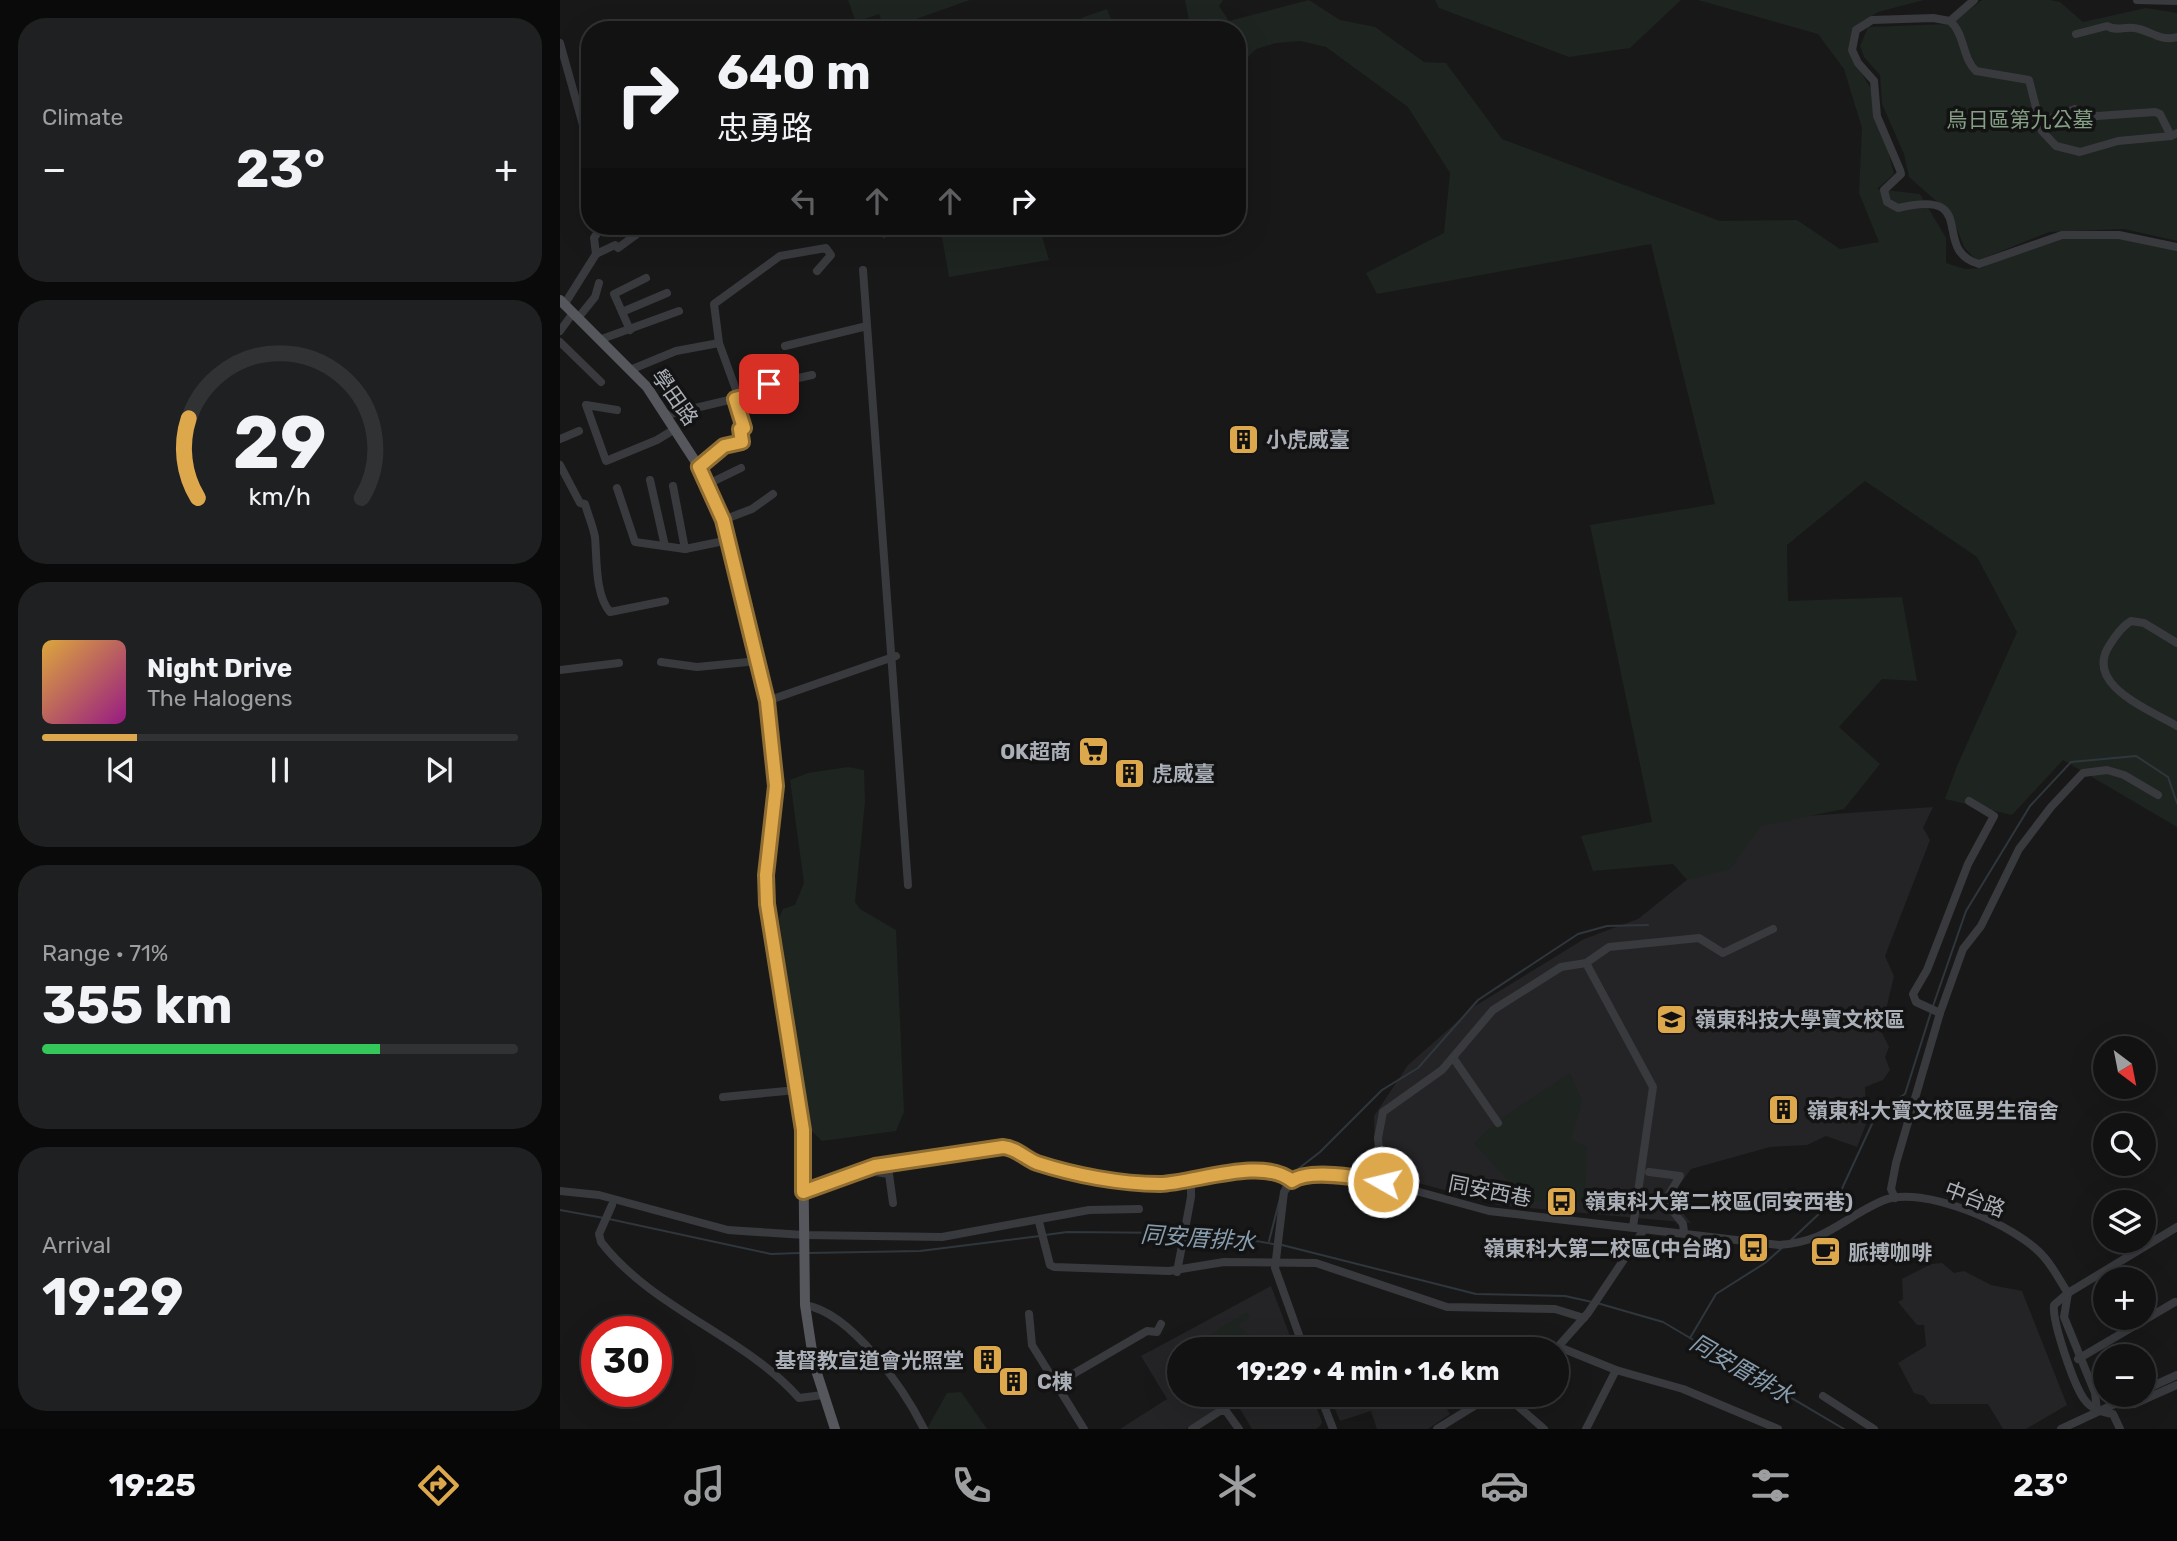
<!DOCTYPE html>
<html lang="en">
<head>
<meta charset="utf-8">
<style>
  body { margin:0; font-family:Rubik,"Noto Sans TC",sans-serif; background:#1f2021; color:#f1f3f6; height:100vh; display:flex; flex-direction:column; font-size:26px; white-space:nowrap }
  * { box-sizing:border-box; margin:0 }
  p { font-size:23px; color:#9c9ea0 }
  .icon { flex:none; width:38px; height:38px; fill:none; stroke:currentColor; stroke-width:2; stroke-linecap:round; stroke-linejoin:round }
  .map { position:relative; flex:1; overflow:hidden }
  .drawer { display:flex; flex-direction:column; gap:18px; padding:18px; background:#0a0a0a; width:560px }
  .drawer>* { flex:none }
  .banner { position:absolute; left:21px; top:21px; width:665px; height:214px; border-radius:28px; box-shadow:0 7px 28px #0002,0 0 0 2px #313233; background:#121213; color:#f1f3f6; overflow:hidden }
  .needle { width:46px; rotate:148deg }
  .controls { position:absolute; left:1533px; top:1036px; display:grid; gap:14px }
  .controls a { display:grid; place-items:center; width:63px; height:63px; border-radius:50%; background:#121213; box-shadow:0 7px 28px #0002,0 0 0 2px #313233; font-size:35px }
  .speed { position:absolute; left:21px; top:1316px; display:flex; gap:14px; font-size:35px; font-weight:700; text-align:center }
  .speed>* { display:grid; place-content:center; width:91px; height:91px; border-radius:50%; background:#121213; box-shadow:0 7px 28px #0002,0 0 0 2px #313233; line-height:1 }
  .speed .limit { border:10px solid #d22; background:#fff; color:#111 }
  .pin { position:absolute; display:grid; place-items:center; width:60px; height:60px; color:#fff; margin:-30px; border-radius:14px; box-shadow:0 4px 10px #0006 }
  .me { position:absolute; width:77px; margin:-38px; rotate:278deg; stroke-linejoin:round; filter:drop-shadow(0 0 5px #0008) }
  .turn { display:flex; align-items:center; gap:24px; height:147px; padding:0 21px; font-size:32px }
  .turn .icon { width:91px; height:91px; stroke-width:2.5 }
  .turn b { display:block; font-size:49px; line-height:60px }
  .lanes { display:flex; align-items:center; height:66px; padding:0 21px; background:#0003; justify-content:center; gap:35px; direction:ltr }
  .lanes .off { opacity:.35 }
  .big { font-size:52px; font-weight:700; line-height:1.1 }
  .drawer .widget { flex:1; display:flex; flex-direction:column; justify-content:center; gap:10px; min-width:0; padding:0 24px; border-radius:28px; background:#1f2021 }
  .drawer .dial { align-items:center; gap:0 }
  .dial svg { height:182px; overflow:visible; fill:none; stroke:#313233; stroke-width:7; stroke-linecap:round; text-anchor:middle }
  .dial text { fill:#f1f3f6; stroke:none }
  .song { display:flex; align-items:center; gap:21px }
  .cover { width:84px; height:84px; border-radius:10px; background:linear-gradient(135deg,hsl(40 70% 55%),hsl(310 70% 35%)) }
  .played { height:7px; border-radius:4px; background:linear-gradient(90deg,#dda84c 20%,#313233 20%) }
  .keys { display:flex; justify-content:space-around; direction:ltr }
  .heat { display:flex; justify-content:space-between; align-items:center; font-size:38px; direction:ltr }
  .charge { height:10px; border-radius:5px; background:linear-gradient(90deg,#34c759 71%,#313233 0) }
  .trip { position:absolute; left:607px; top:1337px; width:402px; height:70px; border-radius:35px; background:#121213; box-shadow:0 7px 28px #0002,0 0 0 2px #313233; font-weight:700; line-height:70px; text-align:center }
  .tab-bar { display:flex; height:112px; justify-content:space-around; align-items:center; background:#070708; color:#9c9ea0 }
  .tab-bar .icon { width:49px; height:49px }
  .tab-bar .selected { color:#dda84c }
  .tab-bar b { font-size:32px; color:#f1f3f6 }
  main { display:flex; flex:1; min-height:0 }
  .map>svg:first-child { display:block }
  .built { fill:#242426 }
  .green { fill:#1e241f }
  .water { fill:#2f373c }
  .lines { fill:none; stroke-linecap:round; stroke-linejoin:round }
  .stream { stroke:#2f373c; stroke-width:2 }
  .minor { stroke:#393a3e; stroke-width:8 }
  .major { stroke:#55575d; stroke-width:10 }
  .route-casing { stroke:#906d31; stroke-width:18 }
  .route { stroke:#dda84c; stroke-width:12 }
  .labels { text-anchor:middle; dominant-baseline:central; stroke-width:7; stroke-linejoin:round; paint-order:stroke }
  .park-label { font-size:21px; fill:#85a085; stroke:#131314 }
  .street-label { font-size:21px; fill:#abb0b8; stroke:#131314 }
  .poi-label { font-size:21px; font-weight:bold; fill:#abb0b8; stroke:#131314; text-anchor:start }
  .water-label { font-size:23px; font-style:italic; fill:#879dae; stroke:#131314 }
</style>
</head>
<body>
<main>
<section class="drawer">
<div class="widget"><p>Climate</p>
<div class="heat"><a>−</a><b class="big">23°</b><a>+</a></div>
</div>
<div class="widget dial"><svg viewBox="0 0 100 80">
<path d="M14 69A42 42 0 1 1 86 69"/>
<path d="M14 69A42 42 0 0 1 10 34" stroke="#dda84c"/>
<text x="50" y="56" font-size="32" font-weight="700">29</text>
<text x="50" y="72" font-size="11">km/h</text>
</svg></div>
<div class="widget">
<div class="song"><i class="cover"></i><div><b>Night Drive</b><p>The Halogens</p></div></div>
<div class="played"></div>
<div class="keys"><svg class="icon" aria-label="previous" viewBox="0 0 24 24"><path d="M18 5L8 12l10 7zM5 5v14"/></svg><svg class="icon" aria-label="pause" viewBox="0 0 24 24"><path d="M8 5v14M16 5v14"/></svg><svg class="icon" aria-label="next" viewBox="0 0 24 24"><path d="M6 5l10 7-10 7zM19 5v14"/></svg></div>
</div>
<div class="widget"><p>Range · 71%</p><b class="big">355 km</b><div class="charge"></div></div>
<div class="widget"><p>Arrival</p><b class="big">19:29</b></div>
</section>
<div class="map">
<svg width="1617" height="1429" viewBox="0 0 1617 1429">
  <rect width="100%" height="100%" fill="#181819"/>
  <g class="built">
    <polygon points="1373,807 1363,828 1370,840 1325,956 1334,976 1321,1031 1329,1047 1325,1057 1330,1070 1323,1080 1305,1087 1306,1107 1310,1114 1297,1147 1266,1136 1247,1145 1210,1147 1131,1169 1110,1198 1131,1223 938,1205 815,1171 814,1116 848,1065 915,1006 1024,939 1078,919 1203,819"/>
    <polygon points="1382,1263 1394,1273 1404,1271 1431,1285 1462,1291 1507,1405 1466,1429 1443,1429 1428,1404 1370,1404 1364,1396 1354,1393 1338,1363 1366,1346 1364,1325 1357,1325 1338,1302 1343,1299 1342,1279 1371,1264"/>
    <polygon points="711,1286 735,1349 620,1349 620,1395 752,1395 762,1422 760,1426 756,1429 692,1429 674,1399 626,1429 560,1429 607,1399 581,1356"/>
    <polygon points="769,1395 878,1395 890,1414 868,1429 817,1429 811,1411 780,1421"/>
  </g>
  <g class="green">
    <polygon points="288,0 410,0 325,30 319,14 296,22"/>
    <polygon points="625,0 663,0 659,6 669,21 749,0 780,20 815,27 864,62 886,63 942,139 1160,221 1237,220 1280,249 1319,242 1299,193 1302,128 1284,69 1258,34 1138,0 1364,0 1318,12 1296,27 1293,59 1312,90 1334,174 1317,189 1360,194 1386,238 1386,263 1405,269 1421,268 1490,238 1565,236 1617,248 1617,827 1503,760 1452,815 1385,799 1397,766 1457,632 1417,557 1305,481 1227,545 1228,601 1342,597 1357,681 1322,679 1279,727 1320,764 1284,809 1201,826 1170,869 1127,880 1113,864 1033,871 1021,836 1092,822 1030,525 1155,504 1091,244 817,294 806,273 884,233 890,173 848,107 766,47 740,41 716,43 696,49 687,58 687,80 677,88 677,30 618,30 629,21"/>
    <polygon points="875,0 1121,0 1070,48 1009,57 879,8"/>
    <polygon points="1422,0 1491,0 1500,2 1523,22 1586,8 1617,13 1617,241 1564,229 1489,232 1417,261 1404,247 1391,214 1349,177 1344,154 1322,104 1320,75 1304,57 1300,46 1308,27 1389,24"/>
    <polygon points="547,9 555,30 525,30 521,18"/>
    <polygon points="380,226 479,226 489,260 389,277"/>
    <polygon points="288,767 304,770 305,802 295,902 300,909 336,930 344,1112 336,1131 262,1141 249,1128 219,918 223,909 235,905 244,883 230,780 248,773"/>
    <polygon points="1010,1073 1022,1101 1011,1140 1027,1147 1025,1197 1014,1205 966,1200 914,1143 933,1124"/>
    <polygon points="687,1312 690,1317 678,1325 693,1339 694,1349 626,1349"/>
    <path d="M 619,1353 L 619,1391 C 610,1383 604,1373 608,1360 Z"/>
    <polygon points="401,1392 427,1429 367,1429 387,1393"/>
  </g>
  <polygon class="water" points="319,226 339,226 341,232 323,238"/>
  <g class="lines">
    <g class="stream">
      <polyline points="1373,1006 1406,911 1470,806 1511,762 1576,756 1608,777 1617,803"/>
      <polyline points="729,1176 760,1152 822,1090 858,1068 918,1000 1018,934 1047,926 1088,925"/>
      <polyline points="0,1210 44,1218"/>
      <polyline points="49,1219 211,1254 239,1253"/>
      <polyline points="628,1234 656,1234 713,1244"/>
      <polyline points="485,1235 507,1232 619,1233"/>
      <polyline points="709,1241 725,1179"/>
      <polyline points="1230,1241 1279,1195 1318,1111 1345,1094 1371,1012"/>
      <polyline points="722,1245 916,1294 1005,1296 1032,1302"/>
      <polyline points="248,1253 360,1251 480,1236"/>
      <polyline points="1037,1303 1103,1322 1284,1429"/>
      <polyline points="1130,1338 1156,1294 1205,1263 1223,1247"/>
    </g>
    <g class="minor">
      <polyline points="1577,0 1617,1"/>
      <polyline points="1390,21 1414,0"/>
      <path d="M 1516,34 L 1547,26 C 1557,32 1564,26 1574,28 C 1591,30 1599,42 1617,37"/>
      <polyline points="0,43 30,150"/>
      <polyline points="1479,122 1515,109 1537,116 1595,112 1600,114 1611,136"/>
      <path d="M 1617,133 L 1611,136 L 1558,141 L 1520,152 L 1496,146 L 1482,131 L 1469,80 L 1416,71 C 1402,58 1405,34 1390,21 L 1373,18 L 1312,20 L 1296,30 L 1292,50 L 1298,63 L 1314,81 L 1317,116 L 1340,170 L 1341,174 L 1324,190 L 1327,202 L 1338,208 C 1422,188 1369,250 1419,264 L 1502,235 L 1559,235 L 1617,247"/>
      <polyline points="36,254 34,238 42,226"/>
      <polyline points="303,270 348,885"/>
      <polyline points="4,305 36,254 55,245 58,248 88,226"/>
      <polyline points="62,312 107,293"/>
      <polyline points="18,318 35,297 39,283"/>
      <polyline points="70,330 54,294 86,278"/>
      <polyline points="0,331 13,313"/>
      <polyline points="39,340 119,311"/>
      <polyline points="0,342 41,382"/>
      <polyline points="225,346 307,326"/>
      <polyline points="70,370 116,351 159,343"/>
      <polyline points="179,398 159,343 154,304 220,256 266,248 271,255 257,271"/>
      <polyline points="57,410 26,405 46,461 97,440 115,429"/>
      <polyline points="106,415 190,395 188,389 252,375"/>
      <polyline points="0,439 19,431"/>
      <path d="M 0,465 L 20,503 L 25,504 C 28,515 33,526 35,537 C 37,559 35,595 50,612 L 105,601"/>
      <polyline points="139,467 164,446 182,442 180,429 184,428 175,399"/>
      <polyline points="90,480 105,546"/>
      <polyline points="148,484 181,468"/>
      <polyline points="113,486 125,549"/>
      <polyline points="57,488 75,542 125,549 169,540"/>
      <polyline points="163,520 192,509 213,494"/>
      <path d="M 1617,643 L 1584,623 L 1571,621 C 1561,627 1555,636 1549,646 C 1524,685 1590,710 1617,726"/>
      <polyline points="101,662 137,667 198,661"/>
      <polyline points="0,670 59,663"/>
      <polyline points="207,701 336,656"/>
      <polyline points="1026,963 1093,1087 1073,1227"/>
      <polyline points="1380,1013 1356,1002 1353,994 1367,970 1408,864 1434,816 1409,801"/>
      <polyline points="894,1059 938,1123"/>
      <polyline points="163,1097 237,1090"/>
      <polyline points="1089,1172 1120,1176 1105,1201 1123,1224 1124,1232"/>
      <polyline points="305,1175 315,1172 329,1174 333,1203"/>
      <polyline points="823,1182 818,1138 823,1112 882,1070 933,1010 1001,967 1026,963 1049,947 1139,938 1163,953 1213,929"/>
      <polyline points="0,1191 39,1195 168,1230 244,1235 382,1237 529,1210 579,1209"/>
      <path d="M 243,1192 L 315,1166 L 437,1147 C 453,1147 461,1157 476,1162 C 509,1174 566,1186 602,1184 C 636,1182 703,1157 732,1181"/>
      <polyline points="1335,1198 1331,1189 1336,1163 1380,1013 1403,949 1421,926 1459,849 1491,807 1523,773 1547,770 1564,775 1598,795"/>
      <path d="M 52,1205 L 39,1234 L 41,1242 C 94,1310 183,1335 239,1398 L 263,1395"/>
      <polyline points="479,1222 490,1265 494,1267 609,1271 664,1262 756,1263 887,1307 995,1309 1024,1318"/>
      <polyline points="617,1272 631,1197 631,1178"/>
      <polyline points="1508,1293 1504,1317 1535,1393 1537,1411"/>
      <path d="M 245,1305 C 292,1313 344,1389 364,1429"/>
      <polyline points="469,1314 472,1345 524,1429"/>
      <polyline points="999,1347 1056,1370 1123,1389 1218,1429"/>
      <path d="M 744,1349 L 715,1268 L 724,1192 L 732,1181 L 743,1176 L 800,1177 L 823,1182 L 929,1211 L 1219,1245 C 1269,1241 1281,1219 1322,1201 C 1361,1183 1458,1226 1484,1257 C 1493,1267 1500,1281 1508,1293"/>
      <polyline points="996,1349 1028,1313 1083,1231"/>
      <polyline points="1518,1359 1615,1302"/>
      <polyline points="496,1384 587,1331 597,1332 601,1324"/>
      <polyline points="1584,1390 1617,1375"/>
      <polyline points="760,1395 773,1429"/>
      <polyline points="945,1395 984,1429"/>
      <polyline points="1263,1396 1314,1429"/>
      <polyline points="1574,1404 1617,1385"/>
      <polyline points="632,1429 660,1411 666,1411 679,1429"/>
      <polyline points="877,1429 932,1395"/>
      <polyline points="1026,1429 1056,1370"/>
      <polyline points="1501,1429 1574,1395"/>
      <path d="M 1560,1429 L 1553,1414 C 1541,1412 1532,1410 1524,1399 C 1514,1385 1492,1322 1494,1305 L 1508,1293 L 1617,1227"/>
    </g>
    <polyline class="major" points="0,300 87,387 139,467 163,520 185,604 207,701 215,773 207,904 243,1130 245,1305 254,1364 275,1429"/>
  </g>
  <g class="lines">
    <defs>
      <path id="route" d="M 209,384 L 188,389 L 190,395 L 175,399 L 184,428 L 180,429 L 182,442 L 164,446 L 139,467 L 163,520 L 207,701 L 216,786 L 206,875 L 207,904 L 243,1130 L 243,1192 L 315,1166 L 443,1147 C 456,1148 465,1158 477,1163 C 514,1175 560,1184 600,1184 C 635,1183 702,1156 732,1181 C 750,1168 801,1178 823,1182"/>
    </defs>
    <use href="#route" class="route-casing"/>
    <use href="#route" class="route"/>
  </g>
  <defs>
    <symbol id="building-square" viewBox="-11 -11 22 22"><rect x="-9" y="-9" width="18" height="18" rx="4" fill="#dda84c" stroke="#131314"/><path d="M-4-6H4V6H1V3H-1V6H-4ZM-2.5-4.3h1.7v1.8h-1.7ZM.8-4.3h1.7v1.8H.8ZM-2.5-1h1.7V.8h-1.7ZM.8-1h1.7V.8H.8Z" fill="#111"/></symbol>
    <symbol id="supermarket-square" viewBox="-11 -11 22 22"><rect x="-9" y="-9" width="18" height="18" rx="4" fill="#dda84c" stroke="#131314"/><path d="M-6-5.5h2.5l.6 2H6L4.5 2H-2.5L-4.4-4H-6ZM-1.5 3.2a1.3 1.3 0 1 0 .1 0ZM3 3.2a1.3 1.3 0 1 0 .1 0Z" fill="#111"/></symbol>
    <symbol id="university-square" viewBox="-11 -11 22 22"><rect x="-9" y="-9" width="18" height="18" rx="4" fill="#dda84c" stroke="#131314"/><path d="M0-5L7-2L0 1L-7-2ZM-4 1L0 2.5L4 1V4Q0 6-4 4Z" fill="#111"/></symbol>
    <symbol id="bus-square" viewBox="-11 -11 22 22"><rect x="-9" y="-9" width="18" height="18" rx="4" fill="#dda84c" stroke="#131314"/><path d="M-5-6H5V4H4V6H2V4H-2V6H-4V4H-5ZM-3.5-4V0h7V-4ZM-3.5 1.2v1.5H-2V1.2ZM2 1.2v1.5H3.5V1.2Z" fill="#111"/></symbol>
    <symbol id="cafe-square" viewBox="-11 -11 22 22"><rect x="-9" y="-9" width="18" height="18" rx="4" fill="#dda84c" stroke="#131314"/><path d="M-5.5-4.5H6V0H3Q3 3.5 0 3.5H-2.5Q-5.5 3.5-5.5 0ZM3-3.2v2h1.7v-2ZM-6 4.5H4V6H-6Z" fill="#111"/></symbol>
  </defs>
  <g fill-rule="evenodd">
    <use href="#building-square" x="666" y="422" width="35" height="35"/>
    <use href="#supermarket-square" x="516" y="734" width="35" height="35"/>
    <use href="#building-square" x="552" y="756" width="35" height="35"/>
    <use href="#university-square" x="1094" y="1002" width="35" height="35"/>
    <use href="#building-square" x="1206" y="1092" width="35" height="35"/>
    <use href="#bus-square" x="984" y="1184" width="35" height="35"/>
    <use href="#bus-square" x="1176" y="1230" width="35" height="35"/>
    <use href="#cafe-square" x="1248" y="1234" width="35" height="35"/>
    <use href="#building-square" x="410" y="1342" width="35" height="35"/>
    <use href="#building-square" x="436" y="1364" width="35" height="35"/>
  </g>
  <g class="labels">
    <g class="park-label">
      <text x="1460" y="119">烏日區第九公墓</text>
    </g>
    <g class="street-label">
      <text transform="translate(115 397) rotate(55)">學田路</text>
      <text transform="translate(930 1191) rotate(11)">同安西巷</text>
      <text transform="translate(1415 1199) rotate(21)">中台路</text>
    </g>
    <g class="poi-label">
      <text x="706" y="439">小虎威臺</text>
      <text x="511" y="751" text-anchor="end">OK超商</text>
      <text x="592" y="773">虎威臺</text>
      <text x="1135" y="1019">嶺東科技大學寶文校區</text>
      <text x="1247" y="1110">嶺東科大寶文校區男生宿舍</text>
      <text x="1025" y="1201">嶺東科大第二校區(同安西巷)</text>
      <text x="1171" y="1248" text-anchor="end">嶺東科大第二校區(中台路)</text>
      <text x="1288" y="1252">脈搏咖啡</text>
      <text x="404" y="1360" text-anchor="end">基督教宣道會光照堂</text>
      <text x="477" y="1381">C棟</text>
    </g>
    <g class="water-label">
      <text transform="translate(638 1238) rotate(4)">同安厝排水</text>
      <text transform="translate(1182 1369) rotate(30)">同安厝排水</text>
    </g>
  </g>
</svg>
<div class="controls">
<a><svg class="needle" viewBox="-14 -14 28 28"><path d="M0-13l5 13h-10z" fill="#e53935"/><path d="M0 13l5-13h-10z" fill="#9c9ea0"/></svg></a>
<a><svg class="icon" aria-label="search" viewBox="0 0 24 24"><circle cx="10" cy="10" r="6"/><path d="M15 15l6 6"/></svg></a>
<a><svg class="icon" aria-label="layers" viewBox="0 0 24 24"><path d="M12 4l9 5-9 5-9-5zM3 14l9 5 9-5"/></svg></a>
<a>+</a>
<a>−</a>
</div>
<div class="speed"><div class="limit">30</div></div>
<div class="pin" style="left:209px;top:384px;background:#d93025"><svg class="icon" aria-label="arrive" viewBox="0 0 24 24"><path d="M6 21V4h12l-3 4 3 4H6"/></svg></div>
<svg class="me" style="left:823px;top:1182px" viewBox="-20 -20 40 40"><circle r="17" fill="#dda84c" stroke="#fff" stroke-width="3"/><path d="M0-11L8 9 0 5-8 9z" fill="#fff"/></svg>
<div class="trip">19:29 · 4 min · 1.6 km</div>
<div class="banner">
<div class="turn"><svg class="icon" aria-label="right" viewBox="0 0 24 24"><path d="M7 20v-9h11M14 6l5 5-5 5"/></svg><div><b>640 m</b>忠勇路</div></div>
<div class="lanes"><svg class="icon off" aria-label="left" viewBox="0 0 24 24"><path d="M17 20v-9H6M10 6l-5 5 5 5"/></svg><svg class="icon off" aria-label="ahead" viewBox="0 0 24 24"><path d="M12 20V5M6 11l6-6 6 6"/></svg><svg class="icon off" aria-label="ahead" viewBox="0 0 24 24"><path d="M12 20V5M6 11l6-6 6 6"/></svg><svg class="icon" aria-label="right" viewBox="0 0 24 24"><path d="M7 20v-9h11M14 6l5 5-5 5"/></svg></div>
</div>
</div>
</main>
<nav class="tab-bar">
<b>19:25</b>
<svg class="icon selected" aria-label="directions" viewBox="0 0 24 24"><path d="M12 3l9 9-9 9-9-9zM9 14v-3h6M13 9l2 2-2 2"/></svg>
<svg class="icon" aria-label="music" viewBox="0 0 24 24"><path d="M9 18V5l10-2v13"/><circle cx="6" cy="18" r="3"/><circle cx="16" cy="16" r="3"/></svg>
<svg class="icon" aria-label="phone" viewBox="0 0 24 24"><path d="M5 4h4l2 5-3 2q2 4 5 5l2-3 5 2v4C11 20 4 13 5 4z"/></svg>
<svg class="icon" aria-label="climate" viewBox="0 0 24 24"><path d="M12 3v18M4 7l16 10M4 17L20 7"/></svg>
<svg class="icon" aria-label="car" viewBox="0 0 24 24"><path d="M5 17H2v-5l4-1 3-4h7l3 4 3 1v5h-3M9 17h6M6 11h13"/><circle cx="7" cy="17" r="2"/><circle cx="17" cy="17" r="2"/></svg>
<svg class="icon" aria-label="filters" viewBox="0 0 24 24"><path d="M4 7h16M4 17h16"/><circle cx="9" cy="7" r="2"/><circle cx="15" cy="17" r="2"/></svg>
<b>23°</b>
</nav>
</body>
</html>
